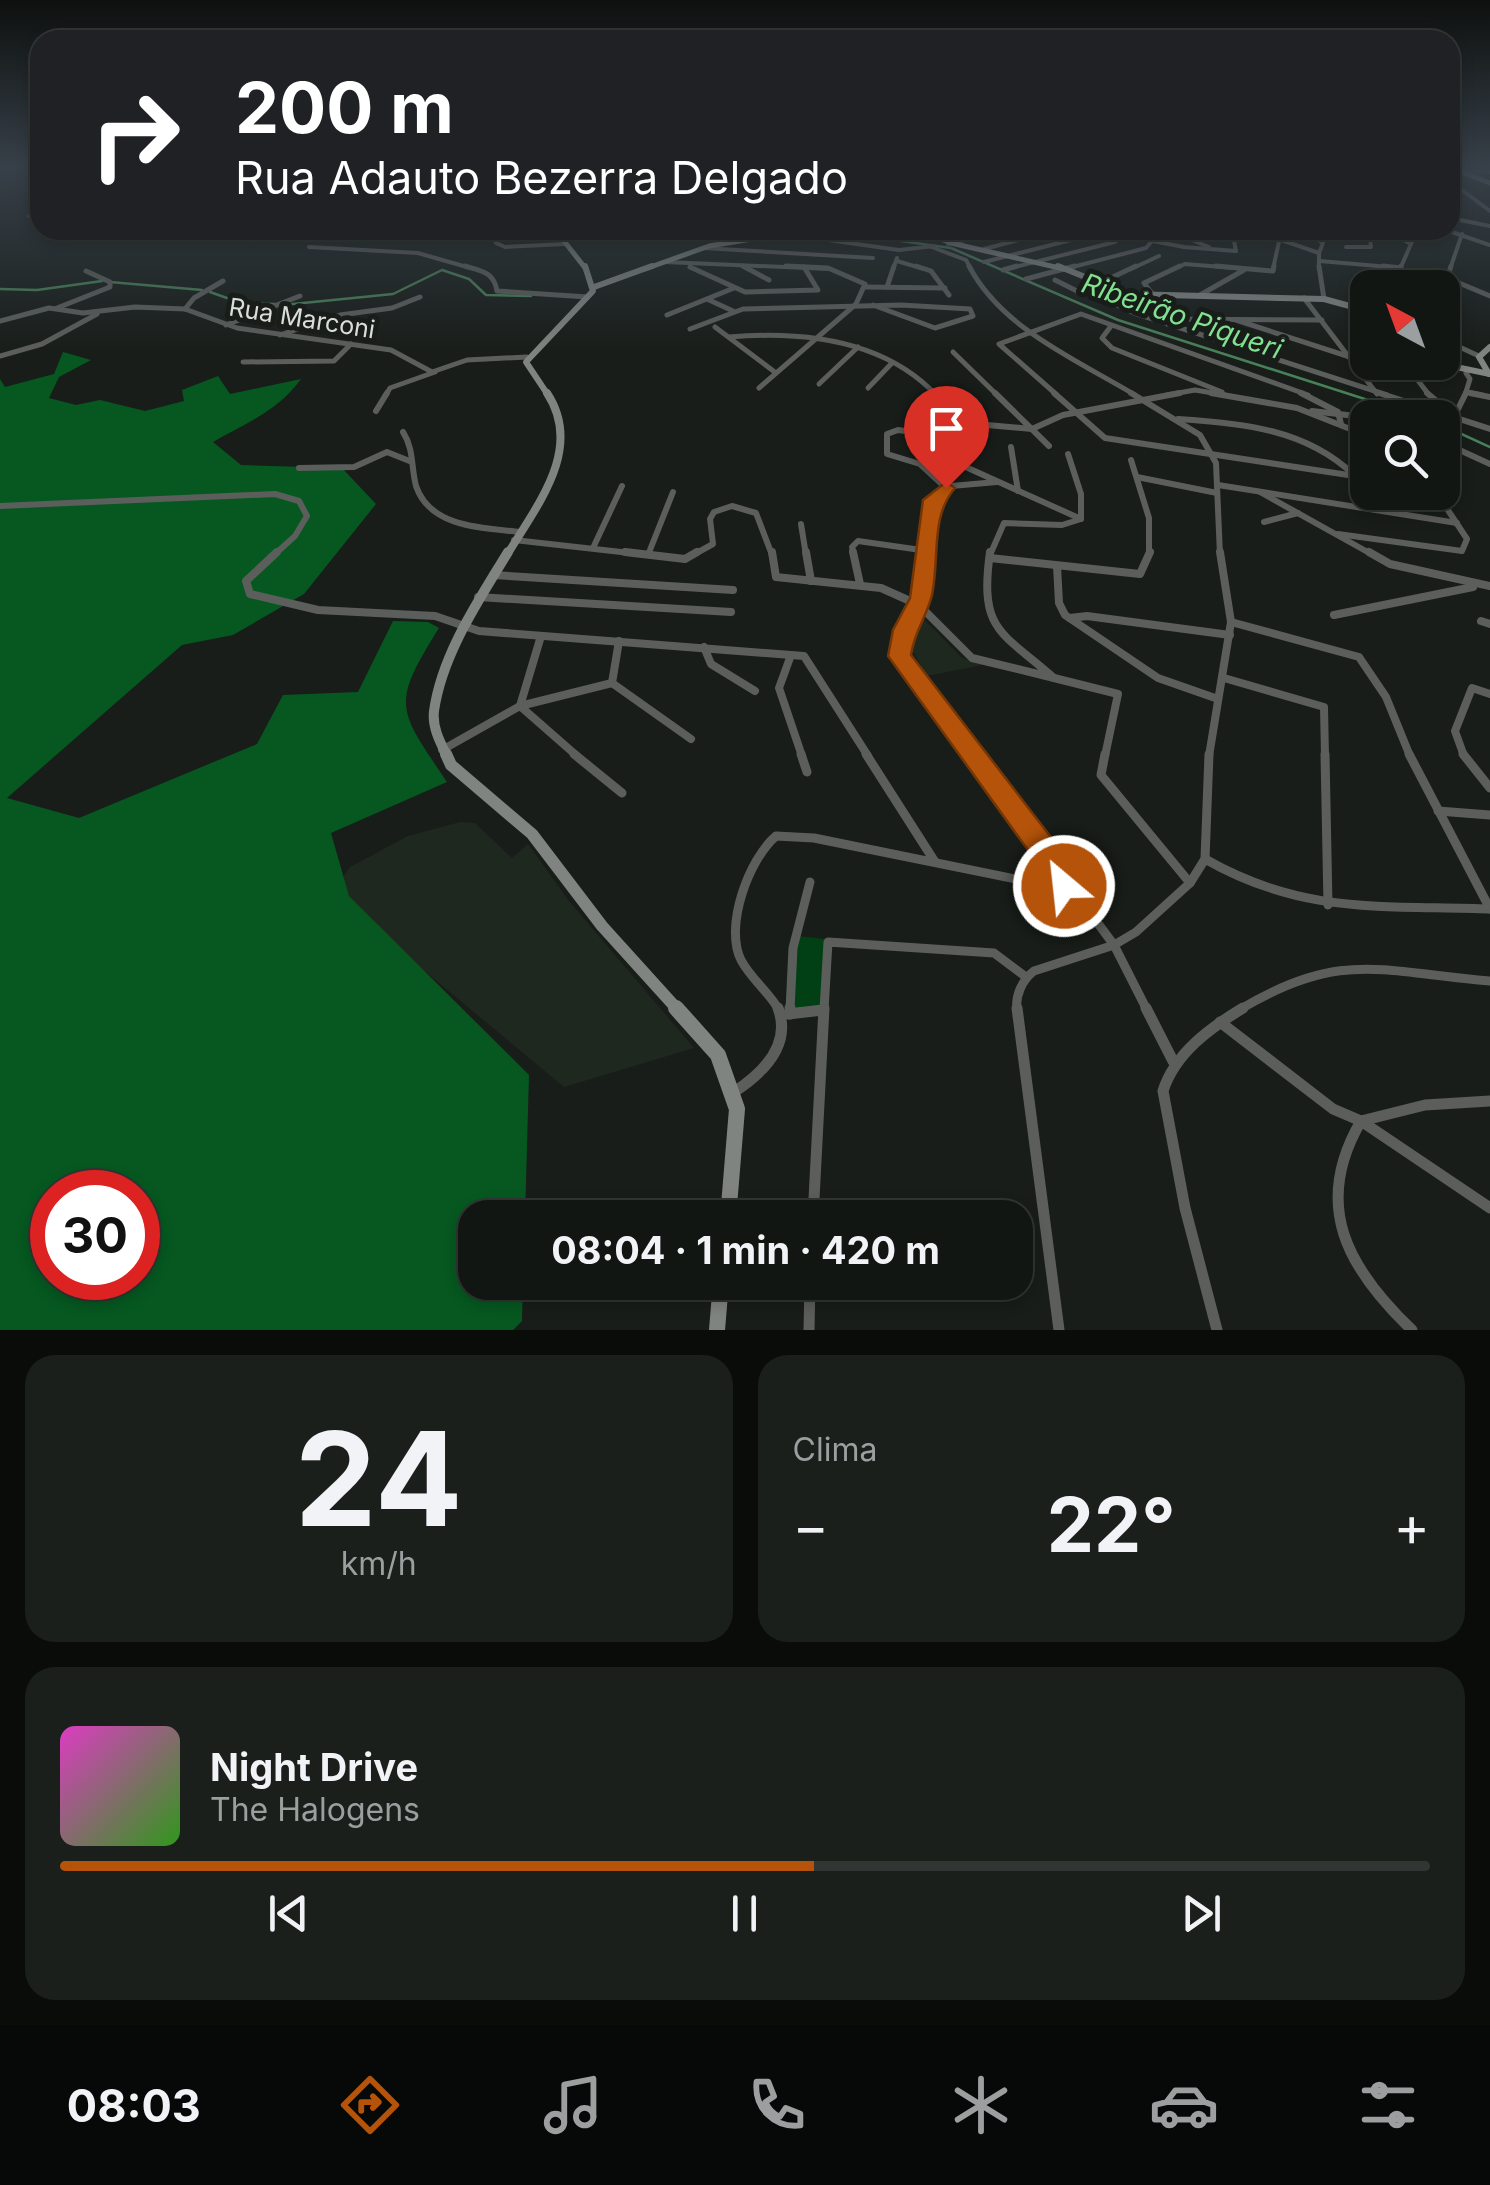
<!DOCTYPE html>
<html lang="pt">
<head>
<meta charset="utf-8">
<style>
  body { margin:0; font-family:Inter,sans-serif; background:#1b1f1c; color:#f1f3f6; height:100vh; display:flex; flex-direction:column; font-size:38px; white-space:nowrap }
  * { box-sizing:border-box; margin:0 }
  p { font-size:32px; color:#9c9fa0 }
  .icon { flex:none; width:55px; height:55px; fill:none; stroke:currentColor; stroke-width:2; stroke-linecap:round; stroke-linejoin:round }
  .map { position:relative; height:1330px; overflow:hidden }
  .drawer { display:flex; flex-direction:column; gap:25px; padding:25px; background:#0a0c0a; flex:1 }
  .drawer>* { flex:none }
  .top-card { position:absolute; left:30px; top:30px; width:1430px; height:210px; border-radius:30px; box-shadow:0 5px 15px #0003,0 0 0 2px #313533; background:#202124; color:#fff; overflow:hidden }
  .needle { width:65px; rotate:319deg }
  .fabs { position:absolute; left:1350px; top:270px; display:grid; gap:20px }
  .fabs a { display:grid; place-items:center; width:110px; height:110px; border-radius:20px; background:#121613; box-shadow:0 5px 15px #0003,0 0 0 2px #313533; font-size:50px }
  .speed { position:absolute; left:30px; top:1170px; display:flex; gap:20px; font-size:50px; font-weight:700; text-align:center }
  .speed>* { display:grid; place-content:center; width:130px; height:130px; border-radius:50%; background:#121613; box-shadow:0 5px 15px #0003,0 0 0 2px #313533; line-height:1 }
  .speed .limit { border:15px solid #d22; background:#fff; color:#111 }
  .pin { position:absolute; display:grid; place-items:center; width:85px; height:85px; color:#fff; margin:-102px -42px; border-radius:50% 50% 50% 0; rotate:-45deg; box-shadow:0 0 10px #0007 }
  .pin .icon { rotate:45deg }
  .me { position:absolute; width:110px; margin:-55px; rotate:332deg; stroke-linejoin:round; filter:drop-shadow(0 0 8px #0008) }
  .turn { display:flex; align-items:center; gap:35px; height:210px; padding:0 40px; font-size:45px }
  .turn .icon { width:130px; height:130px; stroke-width:2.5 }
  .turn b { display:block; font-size:70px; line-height:85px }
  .big { font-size:75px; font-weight:700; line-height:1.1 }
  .drawer .tile { flex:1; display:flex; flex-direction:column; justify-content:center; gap:15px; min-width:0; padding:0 35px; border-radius:30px; background:#1b1f1c }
  .drawer .dial { align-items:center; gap:0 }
  .dial b { font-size:130px; line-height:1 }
  .song { display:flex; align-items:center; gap:30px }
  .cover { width:120px; height:120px; border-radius:15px; background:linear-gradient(135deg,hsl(310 70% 55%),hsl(110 70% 35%)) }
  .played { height:10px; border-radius:5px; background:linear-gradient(90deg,#b45309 55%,#313533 55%) }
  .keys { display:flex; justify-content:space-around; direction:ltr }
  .heat { display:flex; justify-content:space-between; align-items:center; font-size:55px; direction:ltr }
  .drawer .tiles { flex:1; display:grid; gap:25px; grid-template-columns:1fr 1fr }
  .tile:last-child { grid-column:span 2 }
  .trip { position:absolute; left:458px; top:1200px; width:575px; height:100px; border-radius:30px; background:#121613; box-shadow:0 5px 15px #0003,0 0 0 2px #313533; font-weight:700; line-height:100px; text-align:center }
  .menu { display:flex; height:160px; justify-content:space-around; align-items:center; background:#070908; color:#9c9fa0 }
  .menu .icon { width:70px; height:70px }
  .menu .on { color:#b45309 }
  .menu b { font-size:45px; color:#f1f3f6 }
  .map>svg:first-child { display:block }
  .built { fill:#1e281f }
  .green { fill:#004014 }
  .forest { fill:#065820; fill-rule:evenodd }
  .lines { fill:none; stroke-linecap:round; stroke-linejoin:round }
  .stream { stroke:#488159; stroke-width:2.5 }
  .street-far5 { stroke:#5c5e5c; stroke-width:4 }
  .street-far4 { stroke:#5c5e5c; stroke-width:5 }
  .street-far3 { stroke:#5c5e5c; stroke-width:6 }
  .street-far2 { stroke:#5c5e5c; stroke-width:8 }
  .street-far1 { stroke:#5c5e5c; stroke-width:9 }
  .street { stroke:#5c5e5c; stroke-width:11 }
  .secondary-far5 { stroke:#808481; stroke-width:5 }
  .secondary-far4 { stroke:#808481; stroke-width:6 }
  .secondary-far3 { stroke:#808481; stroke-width:8 }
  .secondary-far2 { stroke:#808481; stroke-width:10 }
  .secondary-far1 { stroke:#808481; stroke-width:12 }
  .secondary { stroke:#808481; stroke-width:16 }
  .route { fill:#b45309; stroke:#753606; stroke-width:2.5 }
  .labels { text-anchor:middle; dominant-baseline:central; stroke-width:10; stroke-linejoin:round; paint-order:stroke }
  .far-street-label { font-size:25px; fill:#daddda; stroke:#181d19 }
  .far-water-label { font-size:28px; font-style:italic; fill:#82e190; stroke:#181d19 }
</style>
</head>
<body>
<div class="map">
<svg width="1490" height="1330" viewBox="0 0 1490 1330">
  <rect width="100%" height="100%" fill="#181d19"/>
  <g class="built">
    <polygon points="921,616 962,658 982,665 927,676 911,648"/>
    <polygon points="460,822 475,823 512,858 528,844 569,901 694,1048 564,1087 362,919 342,892 341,880 350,867 408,836"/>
  </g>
  <polygon class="green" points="797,936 825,939 821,1007 791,1009"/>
  <path class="forest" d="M 63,352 L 91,360 L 59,377 L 49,398 L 76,405 L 100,400 L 145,411 L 184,401 L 182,390 L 218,376 L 230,394 L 301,379 C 278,411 246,423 213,442 L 241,465 L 342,468 L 376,504 L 304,594 L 233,635 L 182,645 L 7,798 L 79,818 L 257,744 L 283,695 L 358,692 L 393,621 L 428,622 L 439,628 C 390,706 398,709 447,782 L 331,833 L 349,896 L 529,1075 L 525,1217 L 475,1218 L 475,1282 L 523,1283 L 522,1321 L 513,1330 L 0,1330 L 0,379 L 5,387 L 54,374 ZM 52,1192 L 138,1192 L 138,1278 L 52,1278 Z"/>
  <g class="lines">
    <g class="stream">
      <polyline points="873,230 894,240 951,248 1118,320 1424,418"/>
      <polyline points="110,282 202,290"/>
      <polyline points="0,289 37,290 102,281"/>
      <polyline points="210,292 241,303 275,304"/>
      <polyline points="283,305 393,294 442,270 469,279 486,295 531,296"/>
      <polyline points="1444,426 1490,447"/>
    </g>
    <g class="street-far5">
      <polyline points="1460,171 1490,172"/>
      <polyline points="1450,181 1490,211"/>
      <polyline points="29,216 40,204"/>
      <polyline points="1450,218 1490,226"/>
      <polyline points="489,230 496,243 505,247 566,244"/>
      <polyline points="744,230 760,234"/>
      <polyline points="1095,230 1184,247 1236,251 1234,241 1208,230"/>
      <polyline points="1167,230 1209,247"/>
      <polyline points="1252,230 1319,253 1319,269"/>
      <polyline points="1303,230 1323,243 1319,253"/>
      <polyline points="1386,230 1411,244 1400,269"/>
      <polyline points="1446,230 1490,245"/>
      <polyline points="893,237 932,230"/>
      <polyline points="744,240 828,240 899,250 934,246"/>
      <polyline points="948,244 1007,230"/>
      <polyline points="1411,244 1417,230"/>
      <polyline points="929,246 966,260 971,269"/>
      <polyline points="309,247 418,253 474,269"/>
      <polyline points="1346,247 1371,247 1369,230"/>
      <polyline points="703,248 873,258"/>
      <polyline points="984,249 1053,231"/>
      <polyline points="897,261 924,269"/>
      <polyline points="1320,261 1401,268"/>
      <polyline points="665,262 830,269"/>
      <polyline points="984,262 1071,240"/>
      <polyline points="742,266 748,269"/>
      <polyline points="690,267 694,269"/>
      <polyline points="893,269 897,258"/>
      <polyline points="1007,269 1115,242 1127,231"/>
      <polyline points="1065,269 1146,248 1152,241"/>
      <polyline points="1131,269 1159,256"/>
      <polyline points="1174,269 1185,264 1247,269"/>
      <polyline points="1273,269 1280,237"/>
      <polyline points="1450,269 1462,234"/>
    </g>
    <g class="street-far4">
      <path d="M 465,266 C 482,271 494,272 497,291 L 588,297"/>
      <polyline points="743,266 769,280"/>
      <polyline points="916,266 931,271 949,295"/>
      <path d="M 969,266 C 1002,329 1077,360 1135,395"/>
      <polyline points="1216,266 1273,271 1274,266"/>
      <polyline points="1319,266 1324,299"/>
      <polyline points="1383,266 1401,268"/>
      <polyline points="690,267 745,292 818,290 804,267"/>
      <polyline points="1003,270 1017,266"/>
      <polyline points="1447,278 1490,296"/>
      <polyline points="1026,279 1075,266"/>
      <polyline points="1055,280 1077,291 1091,287"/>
      <polyline points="1089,282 1100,297 1134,313 1387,395"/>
      <polyline points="1096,285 1136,266"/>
      <polyline points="1355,285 1363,297 1362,308"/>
      <polyline points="866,287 945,288"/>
      <polyline points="887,287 894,266"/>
      <polyline points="1392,288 1401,266"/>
      <polyline points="1442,294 1451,266"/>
      <polyline points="1153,295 1144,283 1180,266"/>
      <polyline points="1200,295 1244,270"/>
      <polyline points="1304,298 1377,394"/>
      <polyline points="707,299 733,311"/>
      <polyline points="57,308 110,287 110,282 86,271"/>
      <polyline points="185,309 194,298 223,281"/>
      <polyline points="667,315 734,288"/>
      <polyline points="1161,319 1322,320"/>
      <polyline points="1236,320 1350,357"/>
      <polyline points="0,321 49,308 83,313 135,307 185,309 237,328 391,350 432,372 467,360 527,357"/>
      <polyline points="226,325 300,296"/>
      <polyline points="1111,326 1102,338 1112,348 1222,392"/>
      <polyline points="715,327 776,373"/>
      <polyline points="690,329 743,309 901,305 970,309 973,316 935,328 873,305"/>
      <polyline points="280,335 340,315 392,308 420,297"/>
      <path d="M 729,337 C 802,331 883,339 936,395"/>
      <polyline points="1442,339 1479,356"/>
      <polyline points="953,352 997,395"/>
      <polyline points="0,356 42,344 97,314"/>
      <polyline points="243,362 334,361 351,344"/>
      <polyline points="1404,362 1429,395"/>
      <polyline points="819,384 858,347"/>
      <polyline points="759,388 856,304 865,284 828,268 786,266"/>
      <polyline points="868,388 892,363"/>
      <polyline points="1466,392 1482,395"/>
      <polyline points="386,395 390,388 435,372"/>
      <polyline points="1057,395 999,344 1081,314 1308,395"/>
      <polyline points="1167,395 1195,390 1225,395"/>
      <polyline points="1465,395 1470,379 1466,373"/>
    </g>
    <g class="street-far3">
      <polyline points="934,393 952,412 954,455 959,464 1081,519"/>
      <polyline points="995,393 1049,446"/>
      <polyline points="1054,393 1105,438 1368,478"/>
      <polyline points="1131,393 1200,435 1216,463 1220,555"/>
      <polyline points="1211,393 1297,408 1368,436"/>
      <polyline points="1301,393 1338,412 1341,424"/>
      <polyline points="1379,393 1490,429"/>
      <polyline points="1427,393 1451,413"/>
      <polyline points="1470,393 1490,397"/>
      <polyline points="376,411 387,393"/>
      <polyline points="1312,411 1373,418"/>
      <path d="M 1178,419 C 1242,423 1306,429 1354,475"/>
      <polyline points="953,422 1032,429 1063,415 1180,393"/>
      <polyline points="1442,424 1457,411 1466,393"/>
      <path d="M 403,432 C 414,449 411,467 416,486 C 430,528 484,528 520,532"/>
      <polyline points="1442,442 1490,464"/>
      <polyline points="1011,447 1018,491"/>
      <polyline points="1131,460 1149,518 1149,555"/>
      <polyline points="299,468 354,467 387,452 412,462"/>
      <polyline points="1137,477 1217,493"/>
      <polyline points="1218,485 1457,523"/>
      <polyline points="946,488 920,464 887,454 887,434 898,430 954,438"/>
      <polyline points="1260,492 1373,555"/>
      <polyline points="0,506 275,494 299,501 307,516 295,536 274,555"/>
      <polyline points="1264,522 1298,513"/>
      <polyline points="801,524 806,555"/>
      <polyline points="1338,534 1462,551 1467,539 1436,492"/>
      <polyline points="514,540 648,555"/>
      <polyline points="593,548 622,486"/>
      <polyline points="648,555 673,492"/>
      <polyline points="693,555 713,544 710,519 714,512 732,506 756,513 772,555"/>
      <polyline points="854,555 852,547 858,541 928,551"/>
      <polyline points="926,555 934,497 951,486 997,482"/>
      <polyline points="990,555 1004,523 1062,525 1081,519 1081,494 1068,454"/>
    </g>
    <g class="street-far2">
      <polyline points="277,552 246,581 250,594 318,610 435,616 479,631 804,656 868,756"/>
      <polyline points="625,552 685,559 697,552"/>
      <path d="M 772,552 L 776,577 L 881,588 L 919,605 L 972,658 L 1054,678 C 1001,631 979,632 990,552"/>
      <polyline points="806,552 811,581"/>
      <polyline points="853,552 860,584"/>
      <polyline points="926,552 919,605 904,630 900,656 974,756"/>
      <polyline points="1369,552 1390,564 1490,586"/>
      <polyline points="990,558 1140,574 1150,552"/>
      <polyline points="1057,566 1059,603 1065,615 1158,678 1218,699"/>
      <polyline points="493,575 733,590"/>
      <polyline points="478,597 731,612"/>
      <polyline points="1334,615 1473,587"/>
      <polyline points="1070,618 1087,616 1230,635"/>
      <polyline points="1481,621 1490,624"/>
      <polyline points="1231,622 1359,657 1386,697 1410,756"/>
      <polyline points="541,636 520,706 577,756"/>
      <polyline points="619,641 612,683 691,739"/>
      <polyline points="704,647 711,664 755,691"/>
      <polyline points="791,655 779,688 802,756"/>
      <polyline points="1054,678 1118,694 1105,756"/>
      <polyline points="1224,678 1324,707 1325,756"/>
      <polyline points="442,750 520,706 612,683"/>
      <polyline points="1209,756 1231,622 1220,552"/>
      <polyline points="1464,756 1455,731 1472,688 1490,694"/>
    </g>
    <g class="street-far1">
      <polyline points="574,754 622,793"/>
      <polyline points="801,754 807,772"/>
      <polyline points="866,754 935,862"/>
      <polyline points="972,754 1114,945 1147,1010"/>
      <polyline points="1105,754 1101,775 1190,883"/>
      <polyline points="1325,754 1328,905"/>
      <polyline points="1409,754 1490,909"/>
      <polyline points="1463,754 1490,788"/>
      <polyline points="1438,811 1490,815"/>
      <path d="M 1205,859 C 1303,915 1381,905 1490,909"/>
      <path d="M 779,1010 C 769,992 751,979 741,960 C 724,926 749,859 776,836 L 814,838 L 1050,886 L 1070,884"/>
      <polyline points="790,1010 793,948 810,882"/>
      <polyline points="824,1010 828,942 994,953 1026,977"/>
      <path d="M 1017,1010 C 1015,996 1022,980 1034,971 L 1114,945 L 1136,932 L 1190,883 L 1205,859 L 1209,754"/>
      <path d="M 1239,1010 C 1341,949 1380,972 1490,981"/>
    </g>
    <g class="street">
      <polyline points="1017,1008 1059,1330"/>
      <polyline points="1146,1008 1173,1061"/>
      <polyline points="788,1014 823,1010"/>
      <polyline points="790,1014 790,1008"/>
      <polyline points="1220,1022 1333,1109 1361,1121 1490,1208"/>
      <path d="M 734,1092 C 763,1073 792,1045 778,1008"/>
      <polyline points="813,1218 824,1008"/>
      <polyline points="809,1330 810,1282"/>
      <path d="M 1217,1330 L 1185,1208 L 1163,1091 C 1175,1053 1210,1028 1243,1008"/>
      <path d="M 1412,1330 C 1347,1268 1312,1205 1361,1121 L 1425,1105 L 1490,1101"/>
    </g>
    <g class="secondary-far5">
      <polyline points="1450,168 1490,183"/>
      <polyline points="567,230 564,241 586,269"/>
      <polyline points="917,230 951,243 1064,269"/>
      <polyline points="645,269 709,246 752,239 763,230"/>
    </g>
    <g class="secondary-far4">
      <polyline points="1058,266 1127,294 1324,299 1368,311"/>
      <polyline points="594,287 652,266"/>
      <polyline points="1432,362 1490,374"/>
      <polyline points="1489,374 1479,357 1490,347"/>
      <polyline points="548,395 526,362 593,291 585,266"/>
    </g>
    <path class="secondary-far3" d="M 507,555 C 537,505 584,449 547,393"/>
    <path class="secondary-far2" d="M 447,756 C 440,742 432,727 434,711 C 442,654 479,600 508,552"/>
    <polyline class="secondary-far1" points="446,754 451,765 532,834 602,926 678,1010"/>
    <g class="secondary">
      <polyline points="676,1008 718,1055 737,1109 728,1218"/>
      <polyline points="717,1330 721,1282"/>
    </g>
  </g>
  <linearGradient id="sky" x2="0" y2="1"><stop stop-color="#0d100e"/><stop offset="0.47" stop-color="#374049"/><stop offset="1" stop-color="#374049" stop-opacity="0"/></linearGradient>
  <rect width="1490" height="354" fill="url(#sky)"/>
  <path class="route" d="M 946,482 L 955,488 C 930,517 940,557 932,595 C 927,616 914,632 911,655 L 1080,875 L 1084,884 L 1080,894 L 1064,899 L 1053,895 L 1051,882 L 888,656 L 893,630 L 910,598 L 923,500 Z"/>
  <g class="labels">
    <g class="far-street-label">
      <text transform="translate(302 318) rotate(9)">Rua Marconi</text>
    </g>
    <g class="far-water-label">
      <text transform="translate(1182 316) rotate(19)">Ribeirão Piqueri</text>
    </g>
  </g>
</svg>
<div class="fabs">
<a><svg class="needle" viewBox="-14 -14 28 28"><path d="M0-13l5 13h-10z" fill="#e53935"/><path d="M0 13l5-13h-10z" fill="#9c9fa0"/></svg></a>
<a><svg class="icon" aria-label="search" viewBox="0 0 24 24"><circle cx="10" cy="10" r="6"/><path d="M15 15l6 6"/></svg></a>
</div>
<div class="speed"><div class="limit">30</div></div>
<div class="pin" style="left:946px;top:488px;background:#d93025"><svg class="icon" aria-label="arrive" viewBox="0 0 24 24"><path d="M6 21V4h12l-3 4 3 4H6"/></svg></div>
<svg class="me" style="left:1064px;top:886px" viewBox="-20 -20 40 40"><circle r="17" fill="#b45309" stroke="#fff" stroke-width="3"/><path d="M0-11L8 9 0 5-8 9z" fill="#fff"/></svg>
<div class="trip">08:04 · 1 min · 420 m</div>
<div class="top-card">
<div class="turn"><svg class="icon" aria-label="right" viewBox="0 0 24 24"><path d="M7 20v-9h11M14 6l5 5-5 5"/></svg><div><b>200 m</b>Rua Adauto Bezerra Delgado</div></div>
</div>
</div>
<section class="drawer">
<div class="tiles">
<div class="tile dial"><b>24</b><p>km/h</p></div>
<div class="tile"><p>Clima</p>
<div class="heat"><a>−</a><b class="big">22°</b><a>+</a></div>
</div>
<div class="tile">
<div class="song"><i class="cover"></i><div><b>Night Drive</b><p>The Halogens</p></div></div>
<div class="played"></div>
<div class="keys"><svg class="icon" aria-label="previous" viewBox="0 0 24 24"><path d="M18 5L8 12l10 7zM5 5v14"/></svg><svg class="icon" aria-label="pause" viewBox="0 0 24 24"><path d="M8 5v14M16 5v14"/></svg><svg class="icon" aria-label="next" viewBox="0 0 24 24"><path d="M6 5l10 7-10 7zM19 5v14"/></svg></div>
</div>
</div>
</section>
<nav class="menu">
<b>08:03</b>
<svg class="icon on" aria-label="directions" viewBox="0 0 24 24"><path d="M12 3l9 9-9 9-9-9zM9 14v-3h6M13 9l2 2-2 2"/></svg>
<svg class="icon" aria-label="music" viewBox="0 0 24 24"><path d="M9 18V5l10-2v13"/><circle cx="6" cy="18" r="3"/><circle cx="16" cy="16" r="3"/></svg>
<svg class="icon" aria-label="phone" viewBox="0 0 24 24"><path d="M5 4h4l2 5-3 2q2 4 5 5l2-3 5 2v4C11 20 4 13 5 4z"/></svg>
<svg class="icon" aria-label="climate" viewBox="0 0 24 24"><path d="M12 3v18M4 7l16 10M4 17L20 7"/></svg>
<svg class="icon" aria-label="car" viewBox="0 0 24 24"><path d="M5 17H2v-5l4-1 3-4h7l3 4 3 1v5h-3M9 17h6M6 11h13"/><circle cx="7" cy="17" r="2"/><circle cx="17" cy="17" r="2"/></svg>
<svg class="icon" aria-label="filters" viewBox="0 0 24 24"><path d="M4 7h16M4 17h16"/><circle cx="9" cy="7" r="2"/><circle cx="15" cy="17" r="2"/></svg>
</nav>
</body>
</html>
